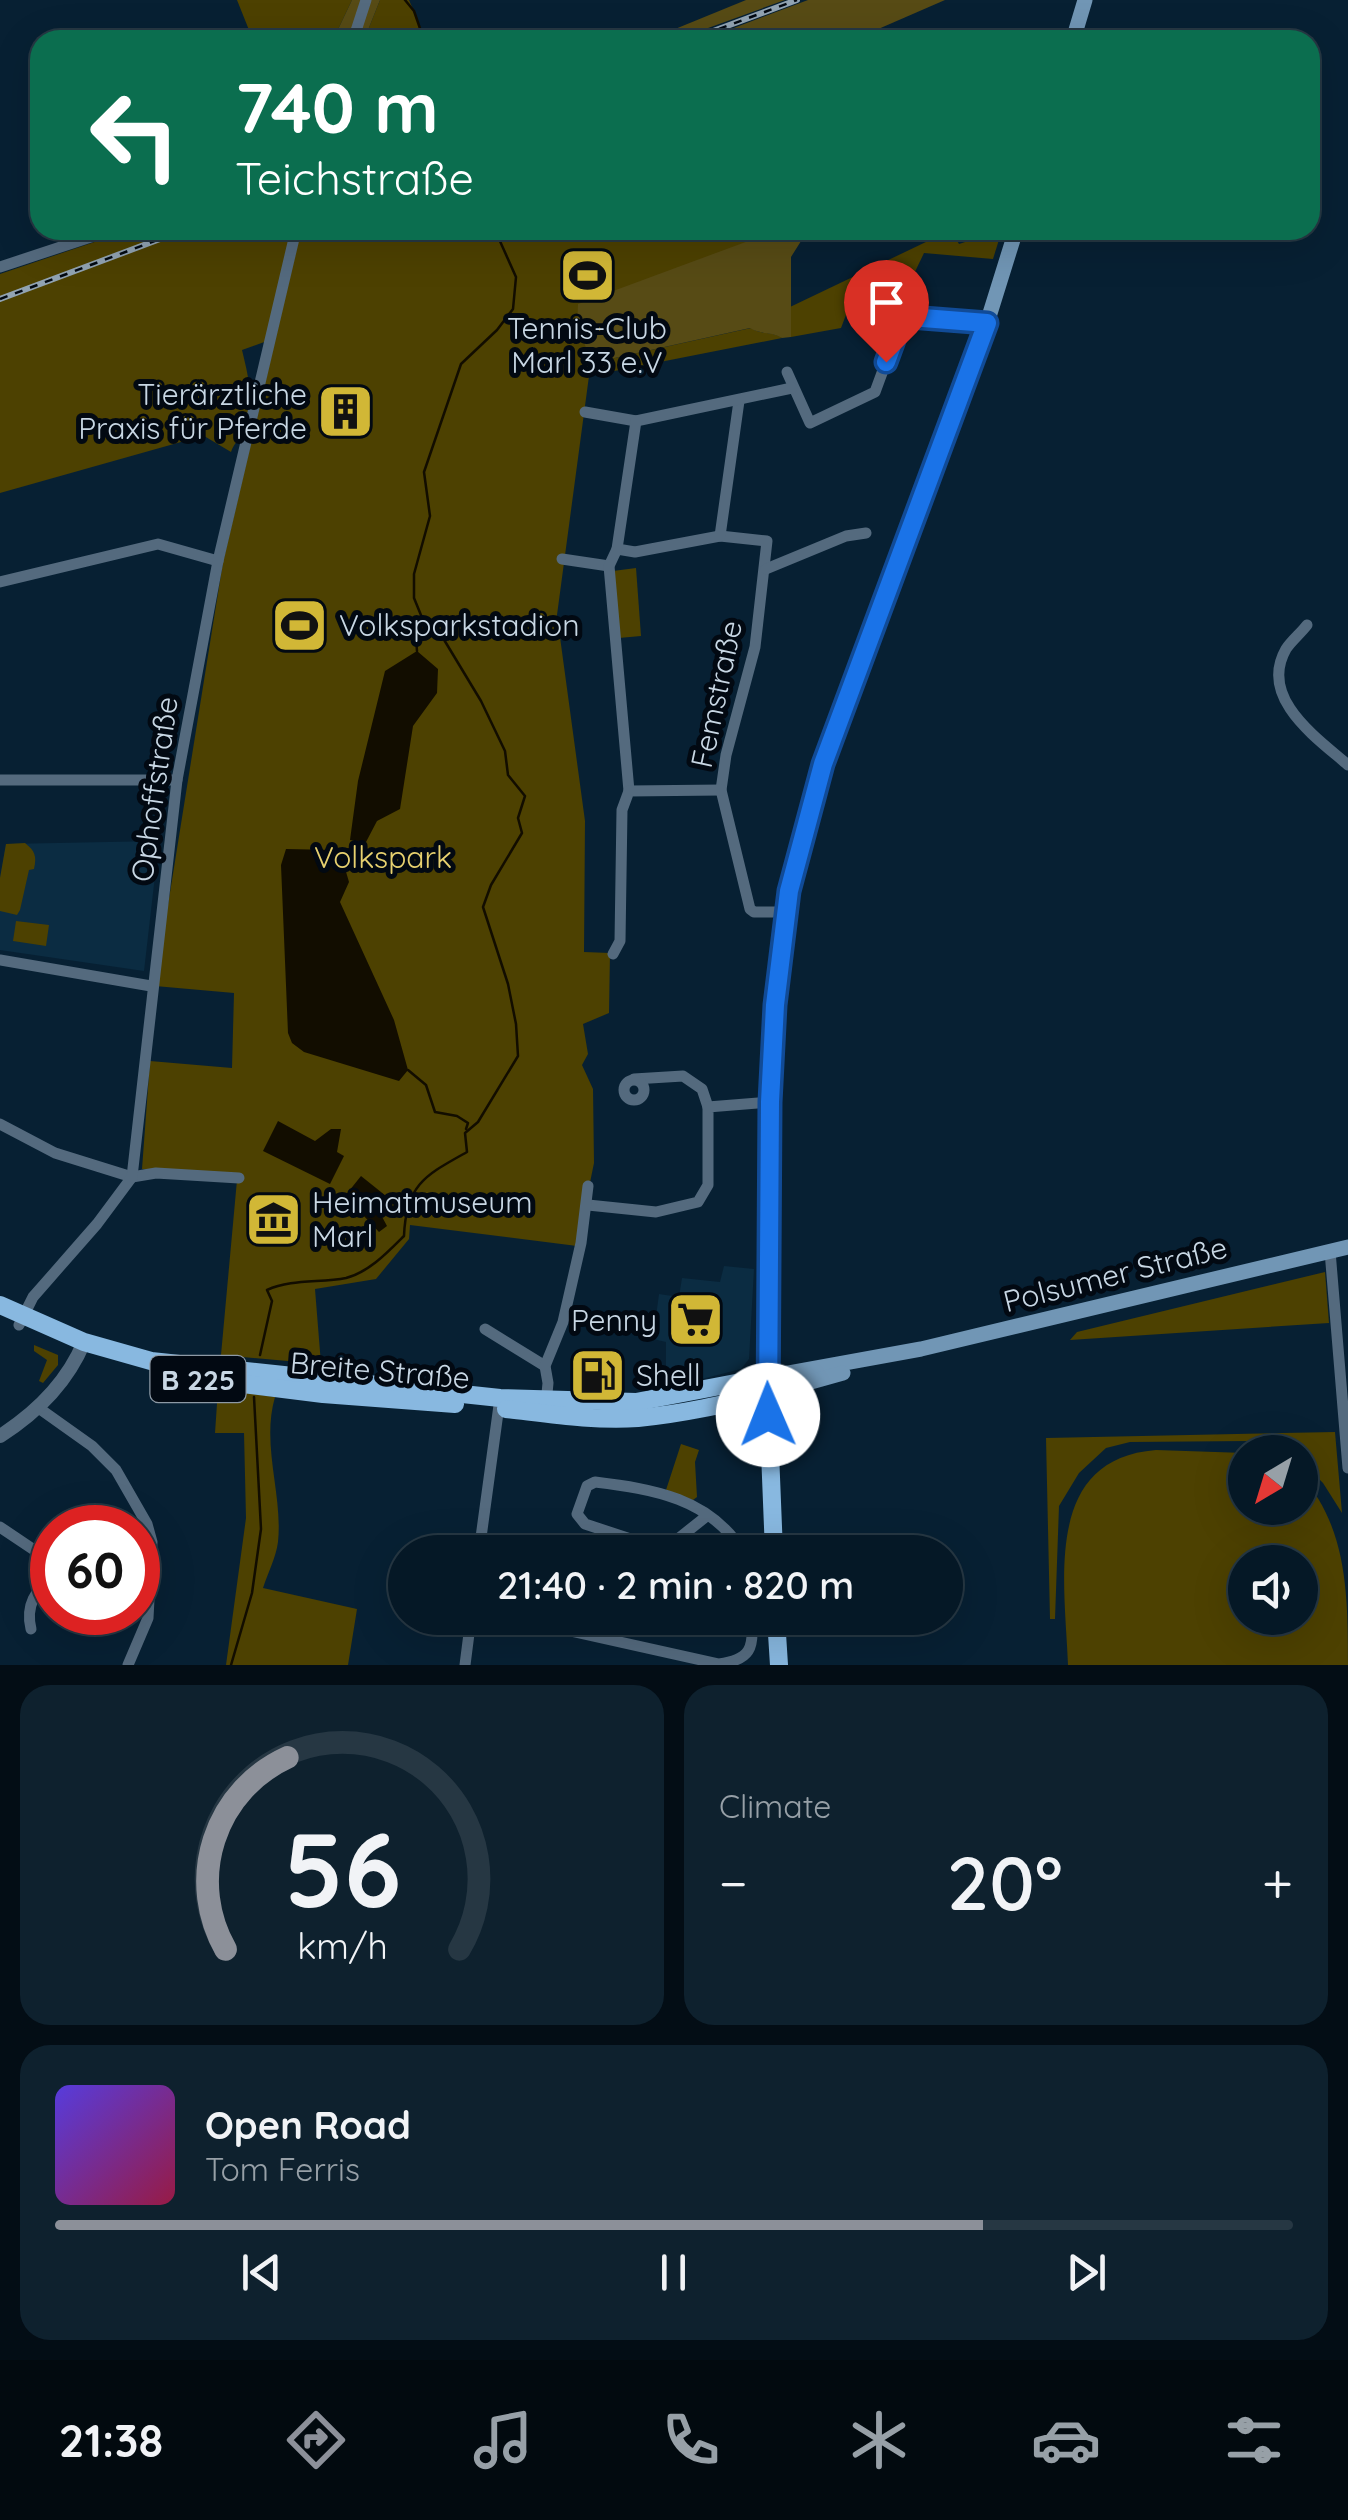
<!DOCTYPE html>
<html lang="en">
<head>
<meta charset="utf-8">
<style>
  body { margin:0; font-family:Quicksand,sans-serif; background:#0e212e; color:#f1f3f6; height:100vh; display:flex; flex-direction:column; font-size:38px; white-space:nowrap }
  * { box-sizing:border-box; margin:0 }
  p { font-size:32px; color:#97a0a7 }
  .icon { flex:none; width:55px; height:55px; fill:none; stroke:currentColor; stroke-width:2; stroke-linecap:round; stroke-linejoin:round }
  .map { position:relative; height:1665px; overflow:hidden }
  .drawer { display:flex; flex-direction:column; gap:20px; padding:20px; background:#030d15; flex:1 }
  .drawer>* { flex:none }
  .top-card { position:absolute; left:30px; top:30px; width:1290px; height:210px; border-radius:30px; box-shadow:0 10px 40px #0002,0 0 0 2px #263743; background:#0b6e4f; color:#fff; overflow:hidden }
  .needle { width:65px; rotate:218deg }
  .controls { position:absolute; left:1228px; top:1435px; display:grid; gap:20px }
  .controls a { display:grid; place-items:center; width:90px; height:90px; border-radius:50%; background:#051826; box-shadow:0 10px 40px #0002,0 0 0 2px #263743; font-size:50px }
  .speed { position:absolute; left:30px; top:1505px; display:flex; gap:20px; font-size:50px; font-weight:700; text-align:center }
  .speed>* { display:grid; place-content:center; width:130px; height:130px; border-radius:50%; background:#051826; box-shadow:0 10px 40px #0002,0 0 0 2px #263743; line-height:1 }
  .speed .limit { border:15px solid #d22; background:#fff; color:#111 }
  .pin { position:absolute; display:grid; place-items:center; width:85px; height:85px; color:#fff; margin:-102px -42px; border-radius:50% 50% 50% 0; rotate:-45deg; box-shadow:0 0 10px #0007 }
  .pin .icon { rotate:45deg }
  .me { position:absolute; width:110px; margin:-55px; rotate:359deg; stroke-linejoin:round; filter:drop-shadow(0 0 8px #0008) }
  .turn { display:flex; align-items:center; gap:35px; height:210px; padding:0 40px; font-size:45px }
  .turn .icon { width:130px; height:130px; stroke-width:2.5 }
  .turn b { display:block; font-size:70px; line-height:85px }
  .big { font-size:75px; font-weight:600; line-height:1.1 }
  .drawer .tile { flex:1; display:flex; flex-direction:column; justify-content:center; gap:15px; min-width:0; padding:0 35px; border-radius:30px; background:#0e212e }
  .drawer .dial { align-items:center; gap:0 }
  .dial svg { height:260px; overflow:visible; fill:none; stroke:#263743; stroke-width:7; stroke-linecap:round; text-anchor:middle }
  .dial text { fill:#f1f3f6; stroke:none }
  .song { display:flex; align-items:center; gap:30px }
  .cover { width:120px; height:120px; border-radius:15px; background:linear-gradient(135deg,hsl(250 70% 55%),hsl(340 70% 35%)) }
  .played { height:10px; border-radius:5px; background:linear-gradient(90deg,#8c9099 75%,#263743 75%) }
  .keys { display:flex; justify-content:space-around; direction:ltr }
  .heat { display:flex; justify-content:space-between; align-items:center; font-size:55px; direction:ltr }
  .drawer .tiles { flex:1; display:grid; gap:20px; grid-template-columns:1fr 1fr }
  .tile:last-child { grid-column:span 2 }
  .trip { position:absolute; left:388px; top:1535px; width:575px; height:100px; border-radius:50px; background:#051826; box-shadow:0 10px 40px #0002,0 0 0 2px #263743; font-weight:600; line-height:100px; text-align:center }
  .tabs { display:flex; height:160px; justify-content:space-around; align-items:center; background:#020a0f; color:#97a0a7 }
  .tabs .icon { width:70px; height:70px }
  .tabs .active { color:#8c9099 }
  .tabs b { font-size:45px; color:#f1f3f6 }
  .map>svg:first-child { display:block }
  .built { fill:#0b2c42 }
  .green { fill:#4d4101; fill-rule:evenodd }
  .forest { fill:#574b15 }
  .water { fill:#120d00 }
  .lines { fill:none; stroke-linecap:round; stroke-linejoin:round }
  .stream { stroke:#120d00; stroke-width:2.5 }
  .minor { stroke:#546a7e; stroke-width:11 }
  .tertiary { stroke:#546a7e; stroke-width:14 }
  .secondary { stroke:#7196b5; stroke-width:15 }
  .primary { stroke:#88b8e0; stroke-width:18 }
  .rail-casing { stroke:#91a3b2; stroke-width:6 }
  .rail { stroke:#020912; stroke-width:2.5; stroke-dasharray:8; stroke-linecap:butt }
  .route-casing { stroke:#114b97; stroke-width:25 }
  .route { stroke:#1a73e8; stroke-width:18 }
  .labels { text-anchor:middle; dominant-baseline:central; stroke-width:10; stroke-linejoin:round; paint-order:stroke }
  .shield { fill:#020912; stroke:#8d99a5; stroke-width:2.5 }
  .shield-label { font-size:28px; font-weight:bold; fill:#c8d7e4 }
  .poi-label { font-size:30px; fill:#c8d7e4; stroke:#020912; text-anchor:start }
  .street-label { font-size:30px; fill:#c8d7e4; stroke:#020912 }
  .park-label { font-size:30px; fill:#e7d16f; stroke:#020912 }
</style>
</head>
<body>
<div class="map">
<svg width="1348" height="1665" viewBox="0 0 1348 1665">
  <rect width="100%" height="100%" fill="#072033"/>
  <g class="built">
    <polygon points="159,841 144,971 0,950 0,878 6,844"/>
    <polygon points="724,1266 754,1269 749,1359 741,1369 674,1386 670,1371 666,1370 666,1342 653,1339 659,1294 679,1297 682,1278 720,1282"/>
  </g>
  <g class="green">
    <polygon points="237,0 352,0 333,40 253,40"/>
    <polygon points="380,0 409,0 426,40 364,40"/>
    <path d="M 130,230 L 294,230 L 267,341 L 242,350 C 249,379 255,402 243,431 C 240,439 234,443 231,452 L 184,424 L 188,440 L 0,493 L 0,274 Z"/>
    <path d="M 301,230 L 778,230 L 592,363 L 751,328 C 761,335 771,331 782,338 L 589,376 L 557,615 L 585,821 L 584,952 L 610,953 L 609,1013 L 583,1024 L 588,1054 L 582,1065 L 593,1089 L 594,1163 L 577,1246 L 410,1225 L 409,1239 L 376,1279 L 315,1289 L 321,1364 L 221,1355 L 237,1180 L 142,1169 L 150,1061 L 232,1068 L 234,993 L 155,986 L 223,562 Z"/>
    <polygon points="951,230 959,244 1002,230 993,259 924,253 912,278 860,278 841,328 791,337 790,307"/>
    <polygon points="636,568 641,636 619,638 613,571"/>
    <path d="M 25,843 C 35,851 37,856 34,869 L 29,870 L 20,910 L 17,915 L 0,911 L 0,878 L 6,844 Z"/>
    <polygon points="16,921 49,925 46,946 13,941"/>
    <polygon points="1325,1272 1329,1323 1070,1340 1077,1332"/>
    <polygon points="34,1345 58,1355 58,1365 43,1383 39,1381 47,1360 34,1351"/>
    <path d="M 218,1389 L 275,1397 C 261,1445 283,1494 278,1542 C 276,1557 268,1573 263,1588 L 357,1609 L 348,1665 L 226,1665 L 246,1518 L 244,1433 L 215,1433 Z"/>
    <polygon points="1335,1432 1342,1513 1323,1483 1300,1460 1300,1452 1289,1452 1250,1441 1130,1442 1106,1448 1079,1473 1059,1506 1055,1619 1050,1619 1046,1438"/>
    <polygon points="681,1444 699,1450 695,1462 697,1497 693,1500 666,1490"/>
    <path d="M 1156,1450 L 1245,1453 L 1245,1508 L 1300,1508 L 1300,1475 C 1348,1526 1348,1598 1348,1665 L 1068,1665 C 1065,1583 1042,1459 1156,1450 ZM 1245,1562 L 1300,1562 L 1300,1618 L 1245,1618 Z"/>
  </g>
  <g class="forest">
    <polygon points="352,0 380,0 364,40 333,40"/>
    <polygon points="746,0 785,0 675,40 659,40 658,36"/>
    <polygon points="808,0 945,0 853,40 702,40"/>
    <path d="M 778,230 L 808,230 L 791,257 L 791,337 L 782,338 C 771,331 761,335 750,328 L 592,363 L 577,325 L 578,304 Z"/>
  </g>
  <g class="water">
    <polygon points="417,651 438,669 437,693 413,726 400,809 377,821 366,842 350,840 358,781 385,671"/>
    <polygon points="358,847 358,855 344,865 349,882 340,902 394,1020 408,1070 399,1081 304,1052 292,1043 288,1033 281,865 286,849 333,850"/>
    <polygon points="278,1121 315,1141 331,1129 341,1129 337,1152 344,1156 330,1184 263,1151"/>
    <polygon points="361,1176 391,1200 380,1213 387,1226 379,1232 345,1196"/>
  </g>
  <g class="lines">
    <g class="stream">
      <polyline points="405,0 414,11 424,40"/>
      <polyline points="417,651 416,639 424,627"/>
      <polyline points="354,846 355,841"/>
      <polyline points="408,1070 426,1085 435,1112 457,1116 468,1123 466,1129"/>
      <path d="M 260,1355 L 272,1301 L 267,1290 C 291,1279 320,1283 346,1278 C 369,1272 387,1253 404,1236 C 406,1184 426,1175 467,1152 L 465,1133 L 478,1122 L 518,1056 L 516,1024 L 508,984 L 483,907 L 491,885 L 522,833 L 518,818 L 525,796 L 508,775 L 505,751 L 481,701 L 443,638 L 425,625 L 414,598 L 414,574 L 430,516 L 424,472 L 461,364 L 497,330 L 513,309 L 516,277 L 495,230"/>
      <polyline points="231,1665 252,1593 261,1529 254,1397"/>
    </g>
    <g class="minor">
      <polyline points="353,40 366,0"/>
      <polyline points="0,267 112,230"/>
      <polyline points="787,372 810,423 875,392 900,324 910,317 987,323"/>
      <polyline points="585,412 636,421"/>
      <polyline points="720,536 767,541 755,647 726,755 721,790 750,909 754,912 786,912"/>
      <polyline points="617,549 635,552 720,536 739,401"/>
      <polyline points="562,559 609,566"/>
      <polyline points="766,569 846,536 866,533"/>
      <polyline points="0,582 158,544 218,561"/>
      <path d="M 1307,625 C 1301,633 1292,640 1286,649 C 1258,698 1317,738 1348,765"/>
      <polyline points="0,780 177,780"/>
      <polyline points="629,791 609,566 617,549 636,421 792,388"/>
      <polyline points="613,954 620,941 622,810 629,791 721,790"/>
      <polyline points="0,960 151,986"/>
      <polyline points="634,1079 683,1076 702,1089 708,1107"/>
      <circle cx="634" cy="1090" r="10"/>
      <polyline points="0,1124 55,1153 132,1177 156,1173 239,1178"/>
      <polyline points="588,1205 656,1212 698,1202 708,1185 708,1107 770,1102"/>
      <polyline points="1330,1251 1348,1468"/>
      <polyline points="19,1325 33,1297 97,1224 132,1177 177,780 218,561 296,230"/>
      <polyline points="485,1329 545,1366"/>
      <polyline points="546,1404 548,1383 545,1366 563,1322 581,1243 588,1186"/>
      <polyline points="40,1409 92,1446 116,1470 147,1524 152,1542 148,1618 128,1665"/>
      <path d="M 708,1515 L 664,1550 L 585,1524 L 577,1514 L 587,1486 L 595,1482 C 653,1489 710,1498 743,1552"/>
      <polyline points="0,1527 52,1562"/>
      <polyline points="479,1552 500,1398"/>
      <path d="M 512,1618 L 719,1664 C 750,1660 755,1648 751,1618"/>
      <path d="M 31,1629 C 25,1604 36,1592 52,1575"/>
      <polyline points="465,1665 471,1618"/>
    </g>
    <path class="tertiary" d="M 0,1436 C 36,1413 67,1383 84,1342"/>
    <g class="secondary">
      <polyline points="1073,40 1085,0"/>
      <polyline points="1016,230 987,323 823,764 789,891 775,1005 770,1102 767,1377 921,1349 1348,1247"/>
      <polyline points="768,1394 843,1373"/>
    </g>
    <g class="primary">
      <polyline points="0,1305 84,1342 151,1361 500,1398 636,1402 767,1377 774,1552"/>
      <polyline points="178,1376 323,1394 455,1404"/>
      <polyline points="721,1408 748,1416 767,1440"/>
      <path d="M 506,1409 C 550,1414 594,1421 638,1418 C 682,1414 725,1404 768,1394"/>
      <polyline points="776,1618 779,1665"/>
    </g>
    <defs>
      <g id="rail">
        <polyline points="689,40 797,0"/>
        <polyline points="0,299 184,230"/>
      </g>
    </defs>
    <use href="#rail" class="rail-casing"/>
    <use href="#rail" class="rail"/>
  </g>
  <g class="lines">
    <defs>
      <polyline id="route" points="768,1415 770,1102 775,1005 789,891 823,764 987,323 910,317 900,324 886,362"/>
    </defs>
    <use href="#route" class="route-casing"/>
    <use href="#route" class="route"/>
  </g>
  <defs>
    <symbol id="stadium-square" viewBox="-11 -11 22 22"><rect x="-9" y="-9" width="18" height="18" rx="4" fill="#d1b736" stroke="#020912"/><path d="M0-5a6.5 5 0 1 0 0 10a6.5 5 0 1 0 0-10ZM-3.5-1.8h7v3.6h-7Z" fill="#111"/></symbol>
    <symbol id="building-square" viewBox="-11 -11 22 22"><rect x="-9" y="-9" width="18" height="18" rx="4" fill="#d1b736" stroke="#020912"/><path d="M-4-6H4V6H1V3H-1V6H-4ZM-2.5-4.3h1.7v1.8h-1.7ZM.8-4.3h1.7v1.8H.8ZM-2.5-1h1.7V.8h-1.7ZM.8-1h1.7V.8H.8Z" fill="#111"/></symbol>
    <symbol id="museum-square" viewBox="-11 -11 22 22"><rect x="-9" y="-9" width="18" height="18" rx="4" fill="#d1b736" stroke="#020912"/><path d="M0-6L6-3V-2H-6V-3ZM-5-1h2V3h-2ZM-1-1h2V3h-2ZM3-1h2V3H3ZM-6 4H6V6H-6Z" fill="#111"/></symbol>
    <symbol id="supermarket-square" viewBox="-11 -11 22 22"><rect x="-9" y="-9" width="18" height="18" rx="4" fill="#d1b736" stroke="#020912"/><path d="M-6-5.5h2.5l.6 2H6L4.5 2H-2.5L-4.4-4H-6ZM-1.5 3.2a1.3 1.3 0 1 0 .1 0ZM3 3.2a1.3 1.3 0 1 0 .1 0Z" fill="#111"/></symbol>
    <symbol id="fuel-square" viewBox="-11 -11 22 22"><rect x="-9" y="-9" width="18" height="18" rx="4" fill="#d1b736" stroke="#020912"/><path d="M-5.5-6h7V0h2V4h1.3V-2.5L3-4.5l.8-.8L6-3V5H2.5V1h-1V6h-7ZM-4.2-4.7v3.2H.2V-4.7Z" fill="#111"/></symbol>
  </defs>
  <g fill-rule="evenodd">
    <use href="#stadium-square" x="556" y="244" width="63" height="63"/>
    <use href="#building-square" x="314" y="380" width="63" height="63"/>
    <use href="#stadium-square" x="268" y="594" width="63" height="63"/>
    <use href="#museum-square" x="242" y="1188" width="63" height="63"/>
    <use href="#supermarket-square" x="664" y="1288" width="63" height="63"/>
    <use href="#fuel-square" x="566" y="1344" width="63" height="63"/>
  </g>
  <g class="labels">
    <rect class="shield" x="150.5" y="1356" width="95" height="46" rx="8"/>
    <g class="shield-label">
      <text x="198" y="1379">B 225</text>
    </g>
    <g class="poi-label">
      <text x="587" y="328" text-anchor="middle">Tennis-Club<tspan x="587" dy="34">Marl 33 e.V</tspan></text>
      <text x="307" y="394" text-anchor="end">Tierärztliche<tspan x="307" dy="34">Praxis für Pferde</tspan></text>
      <text x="339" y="625">Volksparkstadion</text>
      <text x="312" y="1202">Heimatmuseum<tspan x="312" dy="34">Marl</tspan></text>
      <text x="657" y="1320" text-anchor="end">Penny</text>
      <text x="636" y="1375">Shell</text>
    </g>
    <g class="street-label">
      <text transform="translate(716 694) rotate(-78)">Femstraße</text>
      <text transform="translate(154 789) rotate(-82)">Ophoffstraße</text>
      <text transform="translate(1115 1274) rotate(-14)">Polsumer Straße</text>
      <text transform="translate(380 1370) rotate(5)">Breite Straße</text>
    </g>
    <g class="park-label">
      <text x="383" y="857">Volkspark</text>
    </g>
  </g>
</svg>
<div class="controls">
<a><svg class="needle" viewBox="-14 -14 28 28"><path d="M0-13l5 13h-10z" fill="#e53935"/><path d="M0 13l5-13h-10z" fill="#97a0a7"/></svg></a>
<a><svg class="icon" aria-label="sound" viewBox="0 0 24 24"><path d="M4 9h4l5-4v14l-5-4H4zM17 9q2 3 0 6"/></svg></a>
</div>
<div class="speed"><div class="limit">60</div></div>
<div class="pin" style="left:886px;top:362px;background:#d93025"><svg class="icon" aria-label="arrive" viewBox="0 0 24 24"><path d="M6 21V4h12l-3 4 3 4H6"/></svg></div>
<svg class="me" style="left:768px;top:1415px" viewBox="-20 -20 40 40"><circle r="19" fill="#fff"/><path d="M0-13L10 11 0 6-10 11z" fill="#1a73e8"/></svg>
<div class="trip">21:40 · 2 min · 820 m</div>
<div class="top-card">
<div class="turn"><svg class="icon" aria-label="left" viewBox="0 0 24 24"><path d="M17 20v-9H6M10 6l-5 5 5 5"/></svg><div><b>740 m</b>Teichstraße</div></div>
</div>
</div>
<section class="drawer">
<div class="tiles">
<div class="tile dial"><svg viewBox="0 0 100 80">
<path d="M14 69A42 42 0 1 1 86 69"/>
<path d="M14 69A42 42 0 0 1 33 10" stroke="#8c9099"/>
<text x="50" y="56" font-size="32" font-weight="700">56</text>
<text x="50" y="72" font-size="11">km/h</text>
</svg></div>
<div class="tile"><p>Climate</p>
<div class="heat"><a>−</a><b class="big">20°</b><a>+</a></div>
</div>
<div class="tile">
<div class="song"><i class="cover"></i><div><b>Open Road</b><p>Tom Ferris</p></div></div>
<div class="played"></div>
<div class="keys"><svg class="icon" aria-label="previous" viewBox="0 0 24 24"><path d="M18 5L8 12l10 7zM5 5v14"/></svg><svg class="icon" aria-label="pause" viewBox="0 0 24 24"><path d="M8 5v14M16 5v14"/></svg><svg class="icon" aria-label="next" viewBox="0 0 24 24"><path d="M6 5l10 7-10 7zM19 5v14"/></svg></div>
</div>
</div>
</section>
<nav class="tabs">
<b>21:38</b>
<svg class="icon active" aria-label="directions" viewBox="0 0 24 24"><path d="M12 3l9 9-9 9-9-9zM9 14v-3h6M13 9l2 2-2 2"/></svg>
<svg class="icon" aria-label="music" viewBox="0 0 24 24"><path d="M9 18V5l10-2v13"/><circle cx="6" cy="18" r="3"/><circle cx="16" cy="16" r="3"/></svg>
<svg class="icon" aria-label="phone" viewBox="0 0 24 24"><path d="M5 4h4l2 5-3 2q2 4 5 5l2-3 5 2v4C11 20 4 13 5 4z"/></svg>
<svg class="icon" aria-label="climate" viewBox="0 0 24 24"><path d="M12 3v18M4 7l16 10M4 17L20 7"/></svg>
<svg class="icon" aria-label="car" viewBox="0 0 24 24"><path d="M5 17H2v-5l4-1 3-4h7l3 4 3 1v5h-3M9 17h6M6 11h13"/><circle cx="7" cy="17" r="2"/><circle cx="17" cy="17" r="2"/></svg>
<svg class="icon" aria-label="filters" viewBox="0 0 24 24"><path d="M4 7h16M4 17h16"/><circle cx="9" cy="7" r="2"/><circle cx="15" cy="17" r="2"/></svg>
</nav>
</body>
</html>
